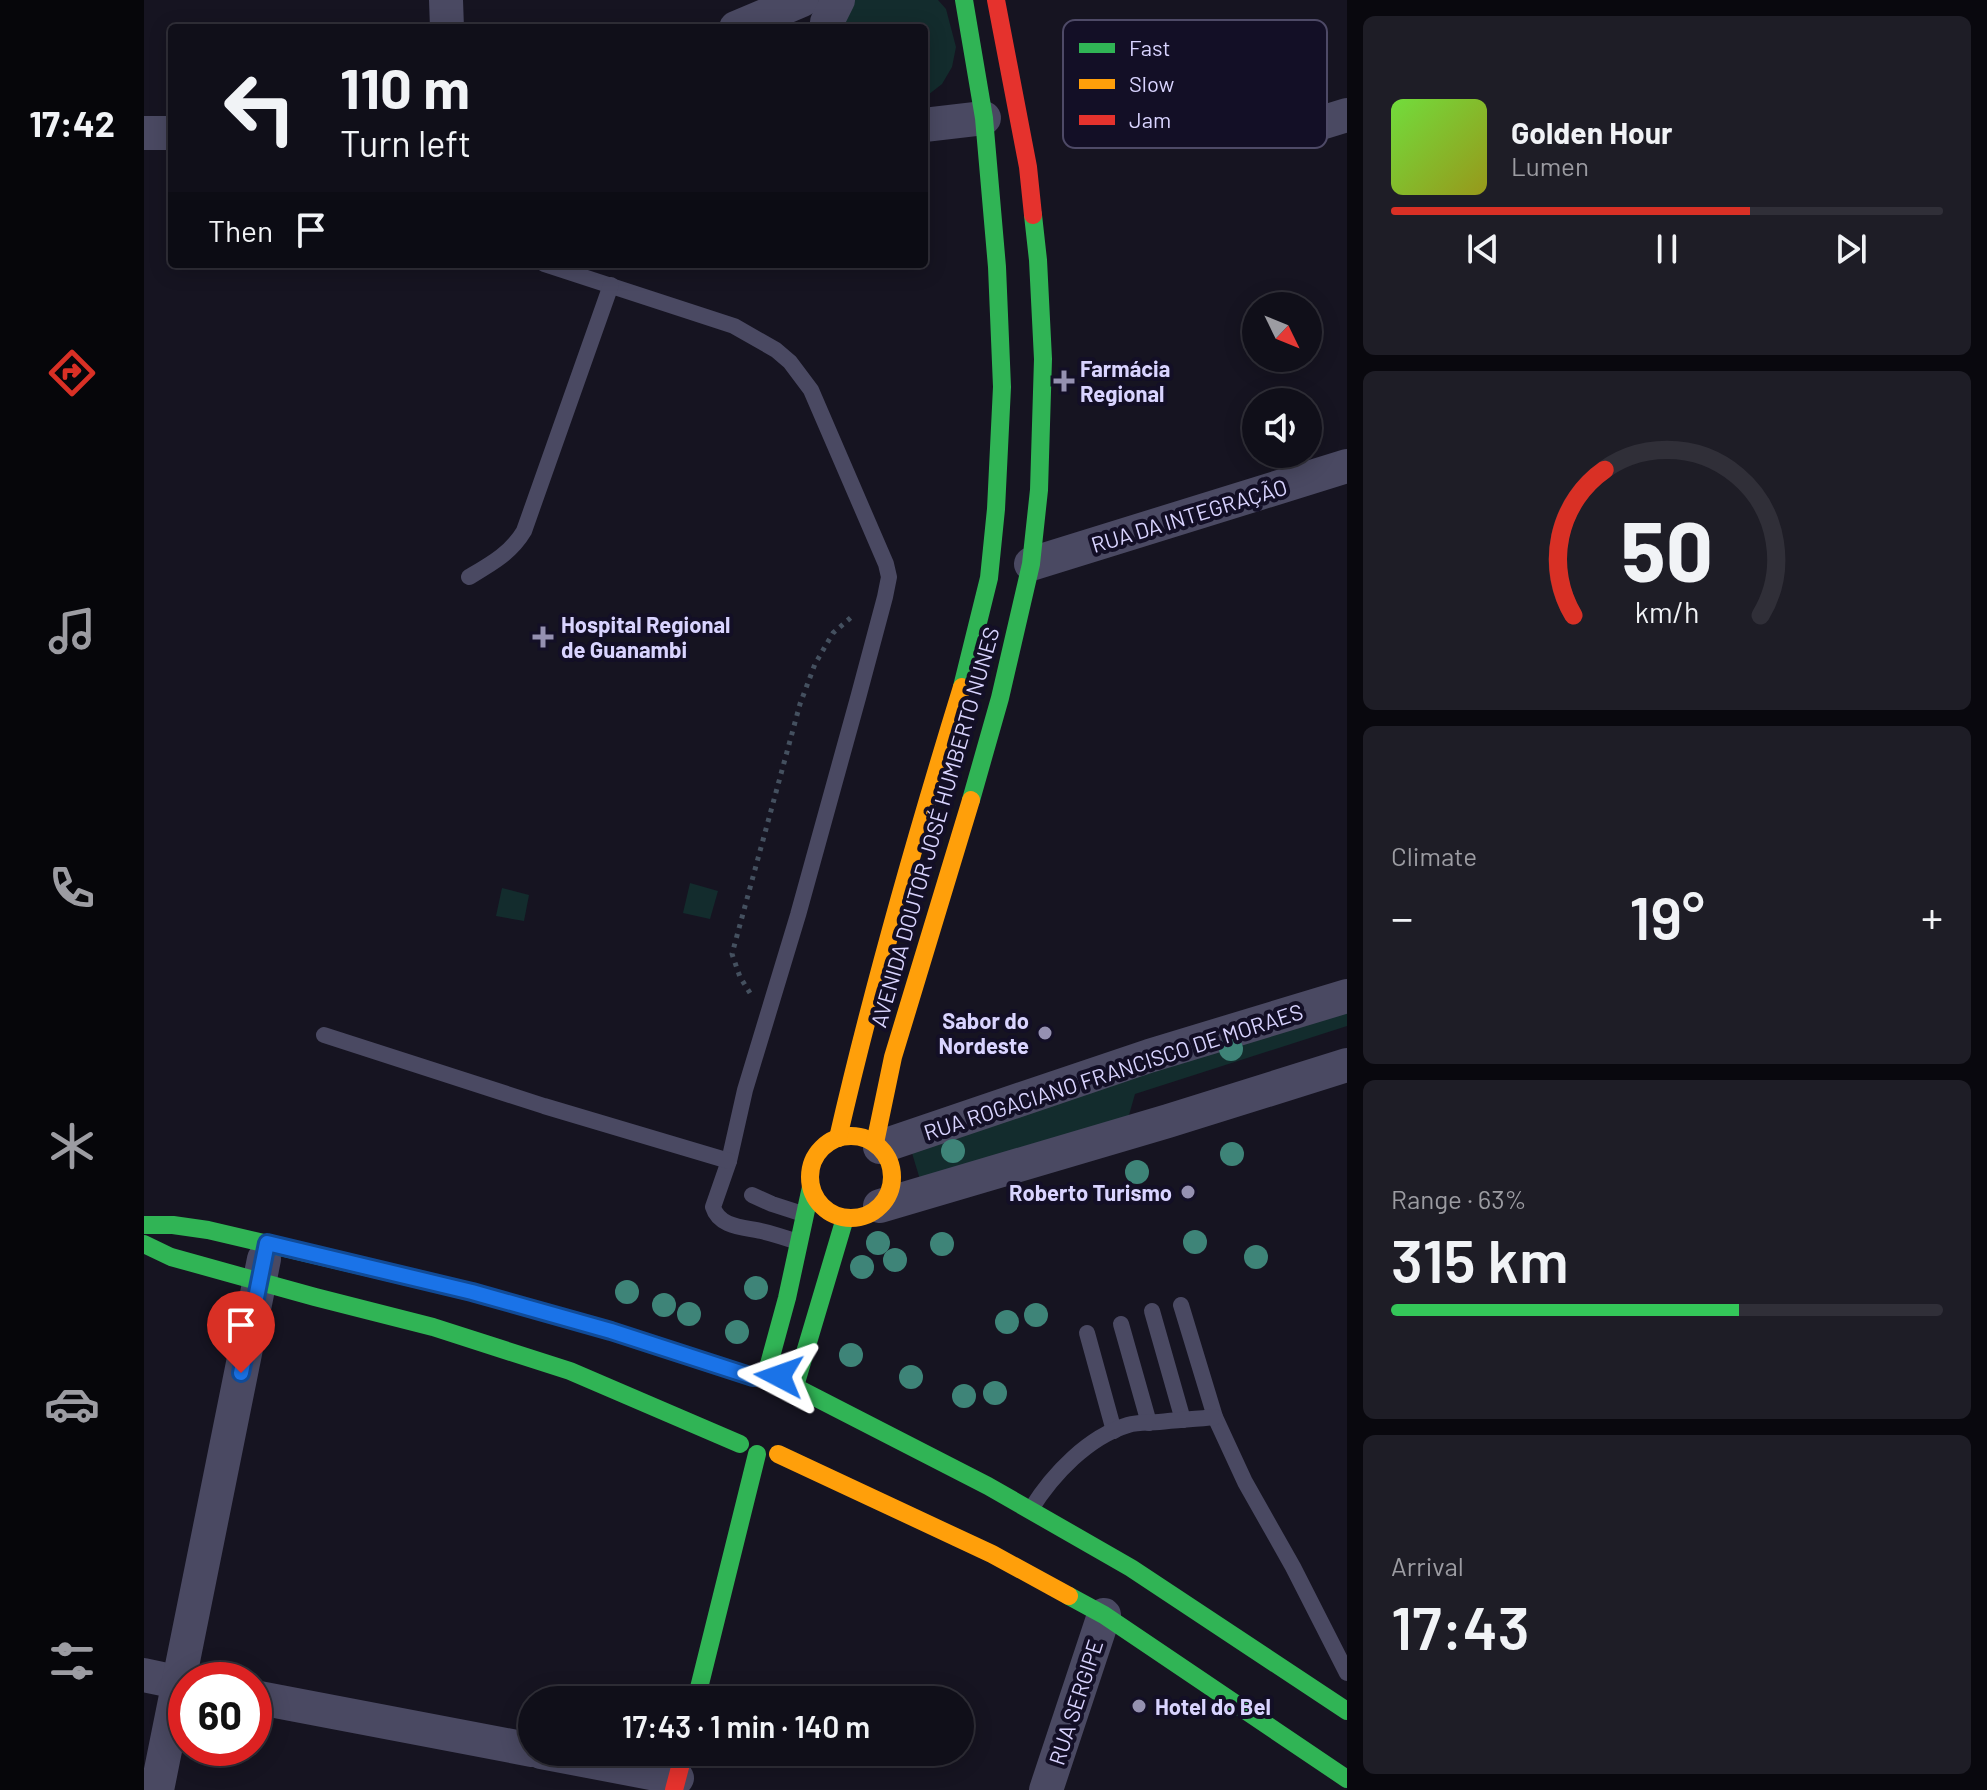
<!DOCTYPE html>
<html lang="en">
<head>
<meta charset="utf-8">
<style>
  body { margin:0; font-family:Barlow,sans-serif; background:#1e1d26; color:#f1f3f6; height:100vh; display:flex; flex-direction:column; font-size:30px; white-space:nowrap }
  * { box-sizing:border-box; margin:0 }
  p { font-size:26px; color:#9c9ca2 }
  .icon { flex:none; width:44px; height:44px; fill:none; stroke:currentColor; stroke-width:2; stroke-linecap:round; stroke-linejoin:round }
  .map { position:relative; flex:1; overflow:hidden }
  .side { display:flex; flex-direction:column; gap:16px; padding:16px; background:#09080e; width:640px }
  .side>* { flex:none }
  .hud { position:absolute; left:24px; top:24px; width:760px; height:244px; border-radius:8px; box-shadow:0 4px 20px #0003,0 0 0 2px #302f38; background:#100f19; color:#f1f3f6; overflow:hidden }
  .needle { width:52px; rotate:133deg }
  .buttons { position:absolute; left:1098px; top:292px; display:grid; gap:16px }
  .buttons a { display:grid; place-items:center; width:80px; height:80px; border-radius:50%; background:#100f19; box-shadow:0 4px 20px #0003,0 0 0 2px #302f38; font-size:40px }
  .speed { position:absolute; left:24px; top:1662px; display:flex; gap:16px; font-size:40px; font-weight:700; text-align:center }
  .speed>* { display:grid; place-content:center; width:104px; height:104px; border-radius:50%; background:#100f19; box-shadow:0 4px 20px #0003,0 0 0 2px #302f38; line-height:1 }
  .speed .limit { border:12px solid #d22; background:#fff; color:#111 }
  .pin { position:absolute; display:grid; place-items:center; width:68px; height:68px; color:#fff; margin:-82px -34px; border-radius:50% 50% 50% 0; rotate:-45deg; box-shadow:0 0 8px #0007 }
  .pin .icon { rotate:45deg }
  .me { position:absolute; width:88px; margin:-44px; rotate:274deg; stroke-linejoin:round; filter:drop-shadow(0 0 6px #0008) }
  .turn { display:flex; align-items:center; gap:28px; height:168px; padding:0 40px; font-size:36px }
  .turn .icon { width:104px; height:104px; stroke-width:2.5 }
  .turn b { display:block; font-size:56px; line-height:68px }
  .then { display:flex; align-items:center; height:76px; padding:0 40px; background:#0003; gap:16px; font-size:30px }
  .big { font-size:60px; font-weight:600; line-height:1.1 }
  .side .card { flex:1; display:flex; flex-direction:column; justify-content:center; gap:12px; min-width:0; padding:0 28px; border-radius:12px; background:#1e1d26 }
  .side .dial { align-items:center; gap:0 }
  .dial svg { height:208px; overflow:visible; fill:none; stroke:#302f38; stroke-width:7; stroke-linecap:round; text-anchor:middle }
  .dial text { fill:#f1f3f6; stroke:none }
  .song { display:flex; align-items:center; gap:24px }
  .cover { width:96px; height:96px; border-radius:12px; background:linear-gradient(135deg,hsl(100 70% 55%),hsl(60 70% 35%)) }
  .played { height:8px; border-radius:4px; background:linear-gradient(90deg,#d93025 65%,#302f38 65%) }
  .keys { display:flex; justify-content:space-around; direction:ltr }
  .heat { display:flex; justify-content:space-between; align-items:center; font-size:44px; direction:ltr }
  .charge { height:12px; border-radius:6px; background:linear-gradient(90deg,#34c759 63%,#302f38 0) }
  .trip { position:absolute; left:374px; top:1686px; width:456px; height:80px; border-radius:40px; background:#100f19; box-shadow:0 4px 20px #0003,0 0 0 2px #302f38; font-weight:600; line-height:80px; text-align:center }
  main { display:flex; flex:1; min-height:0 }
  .tabs { display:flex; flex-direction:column; width:144px; justify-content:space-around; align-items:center; background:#06060a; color:#9c9ca2 }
  .tabs .icon { width:56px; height:56px }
  .tabs .current { color:#d93025 }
  .tabs b { font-size:36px; color:#f1f3f6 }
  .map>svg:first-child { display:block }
  .green { fill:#132c2d }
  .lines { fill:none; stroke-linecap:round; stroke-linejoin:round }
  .path { stroke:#44505f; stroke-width:5; stroke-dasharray:4 6; stroke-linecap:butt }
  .lane { stroke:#4a4962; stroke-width:16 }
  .street { stroke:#4a4962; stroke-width:34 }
  .fast { stroke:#30b455; stroke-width:18 }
  .slow { stroke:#ff9f0a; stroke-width:18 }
  .jam { stroke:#e5322d; stroke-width:18 }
  .tree { fill:#3e8478 }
  .route-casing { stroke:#114b97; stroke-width:20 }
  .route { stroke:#1a73e8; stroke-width:14 }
  .poi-dot { fill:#9591b1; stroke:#130f26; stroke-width:3 }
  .labels { text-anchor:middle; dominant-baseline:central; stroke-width:8; stroke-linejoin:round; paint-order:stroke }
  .poi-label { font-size:22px; font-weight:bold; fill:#d9d4ff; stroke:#130f26; text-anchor:start }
  .street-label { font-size:22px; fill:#d9d4ff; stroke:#130f26 }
  .key { fill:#130f26; stroke:#4e4a67; stroke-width:2 }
  .key-label { font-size:22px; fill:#d9d4ff }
</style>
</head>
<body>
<main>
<nav class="tabs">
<b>17:42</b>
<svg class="icon current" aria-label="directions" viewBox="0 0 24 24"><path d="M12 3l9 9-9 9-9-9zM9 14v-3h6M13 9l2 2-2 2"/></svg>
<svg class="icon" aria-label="music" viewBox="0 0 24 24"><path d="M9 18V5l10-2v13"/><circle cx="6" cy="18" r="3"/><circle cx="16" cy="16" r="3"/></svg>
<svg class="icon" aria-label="phone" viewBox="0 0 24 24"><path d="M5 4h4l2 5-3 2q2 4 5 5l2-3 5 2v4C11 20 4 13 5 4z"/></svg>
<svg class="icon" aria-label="climate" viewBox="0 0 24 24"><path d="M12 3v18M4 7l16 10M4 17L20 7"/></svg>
<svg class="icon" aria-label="car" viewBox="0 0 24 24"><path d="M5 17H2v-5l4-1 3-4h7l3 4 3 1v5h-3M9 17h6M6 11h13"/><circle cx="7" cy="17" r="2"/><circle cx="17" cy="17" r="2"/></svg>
<svg class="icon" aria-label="filters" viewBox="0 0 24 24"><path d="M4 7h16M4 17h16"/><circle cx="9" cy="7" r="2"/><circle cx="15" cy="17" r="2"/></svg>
</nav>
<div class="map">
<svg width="1203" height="1790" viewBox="0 0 1203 1790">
  <rect width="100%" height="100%" fill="#161421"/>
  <g class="green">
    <polygon points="704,0 794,0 802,9 812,47 808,67 798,84 780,98 780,28 688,28"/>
    <polygon points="546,883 574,891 566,919 539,913"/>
    <polygon points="358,888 385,895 380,921 352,916"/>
    <polygon points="1203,1004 1203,1026 991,1094 983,1122 778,1186 764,1140"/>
  </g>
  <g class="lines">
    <polyline class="path" points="606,993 596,977 588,954 656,704 671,664 689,633 711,614"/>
    <g class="lane">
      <path d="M 400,264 L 590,326 L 632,350 L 646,362 L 667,390 L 742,564 L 745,577 L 741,597 L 714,698 L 654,915 L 601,1090 L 585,1161 L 569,1207 C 575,1227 599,1227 617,1231 C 630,1234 642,1238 654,1242"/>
      <path d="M 325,577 C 347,564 367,553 380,531 L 467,285"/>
      <polyline points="180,1035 400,1106 585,1161"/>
      <polyline points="608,1195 628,1204 659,1214"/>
      <polyline points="1037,1305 1071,1417 1101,1482 1149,1567 1203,1673"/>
      <polyline points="1008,1311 1039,1420"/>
      <polyline points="977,1324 1005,1423"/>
      <polyline points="943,1333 970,1431"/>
      <path d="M 887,1509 C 909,1474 944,1437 984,1425 C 994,1422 1005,1423 1015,1422 C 1034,1420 1053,1419 1071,1417"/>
    </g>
    <g class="street">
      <polyline points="302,0 303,28"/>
      <polyline points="592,28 658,0"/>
      <polyline points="683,28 683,22 694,0"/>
      <polyline points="780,125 840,118"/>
      <polyline points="1154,130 1203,115"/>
      <polyline points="0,133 28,133"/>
      <polyline points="887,564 1203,466"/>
      <polyline points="736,1147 1005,1056 1203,996"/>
      <polyline points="736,1206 1024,1121 1203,1065"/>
      <polyline points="0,1675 42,1684"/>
      <polyline points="110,1697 388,1750"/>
      <polyline points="397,1752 533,1778"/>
      <polyline points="13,1790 120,1259"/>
      <polyline points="902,1790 960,1615"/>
    </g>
    <g class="fast">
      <polyline points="818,687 845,578 852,509 858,387 853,267 840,118 820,0"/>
      <polyline points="827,800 856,698 887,564 895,490 899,359 894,260 889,215"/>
      <polyline points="0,1225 29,1225 64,1230 328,1292 467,1331 609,1377"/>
      <polyline points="0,1244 27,1257 171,1297 289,1327 426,1371 596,1444"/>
      <polyline points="622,1375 643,1298 667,1187"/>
      <polyline points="651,1386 701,1218"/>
      <polyline points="655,1389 844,1486 987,1568 1203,1711"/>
      <polyline points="925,1596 960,1615 1203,1779"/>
      <polyline points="552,1700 613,1454"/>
    </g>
    <g class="slow">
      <circle cx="707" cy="1177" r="41"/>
      <path d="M 694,1138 C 729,986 772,836 818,687"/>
      <polyline points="731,1143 749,1057 827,800"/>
      <polyline points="634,1454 848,1554 925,1596"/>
    </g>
    <g class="jam">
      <polyline points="852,0 884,167 889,215"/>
      <polyline points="530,1790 540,1752"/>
    </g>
  </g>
  <g class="tree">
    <circle cx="1087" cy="1049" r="12"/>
    <circle cx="809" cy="1151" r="12"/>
    <circle cx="1088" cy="1154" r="12"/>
    <circle cx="993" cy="1172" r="12"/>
    <circle cx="1051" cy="1242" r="12"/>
    <circle cx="734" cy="1243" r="12"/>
    <circle cx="798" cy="1244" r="12"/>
    <circle cx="1112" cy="1257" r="12"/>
    <circle cx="751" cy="1260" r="12"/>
    <circle cx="718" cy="1267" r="12"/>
    <circle cx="612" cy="1288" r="12"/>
    <circle cx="483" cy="1292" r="12"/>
    <circle cx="520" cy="1305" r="12"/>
    <circle cx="545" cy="1314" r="12"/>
    <circle cx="892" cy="1315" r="12"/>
    <circle cx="863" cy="1322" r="12"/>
    <circle cx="593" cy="1332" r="12"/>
    <circle cx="707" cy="1355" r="12"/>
    <circle cx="767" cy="1377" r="12"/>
    <circle cx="851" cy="1393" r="12"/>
    <circle cx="820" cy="1396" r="12"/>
  </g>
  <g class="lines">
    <defs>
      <polyline id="route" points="97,1373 123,1243 328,1292 467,1331 609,1377 622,1375 635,1376"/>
    </defs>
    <use href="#route" class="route-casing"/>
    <use href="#route" class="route"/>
  </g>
  <g class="poi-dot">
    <path d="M916 369h8v8h8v8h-8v8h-8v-8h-8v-8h8z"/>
    <path d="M395 625h8v8h8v8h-8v8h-8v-8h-8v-8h8z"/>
    <circle cx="901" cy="1033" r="8"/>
    <circle cx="1044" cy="1192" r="8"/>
    <circle cx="995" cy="1706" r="8"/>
  </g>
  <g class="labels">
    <g class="poi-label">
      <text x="936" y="368">Farmácia<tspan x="936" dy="25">Regional</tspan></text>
      <text x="417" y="624">Hospital Regional<tspan x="417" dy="25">de Guanambi</tspan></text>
      <text x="885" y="1020" text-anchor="end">Sabor do<tspan x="885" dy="25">Nordeste</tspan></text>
      <text x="1028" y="1192" text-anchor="end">Roberto Turismo</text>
      <text x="1011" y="1706">Hotel do Bel</text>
    </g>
    <g class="street-label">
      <text transform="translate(1045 515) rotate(-17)">RUA DA INTEGRAÇÃO</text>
      <text transform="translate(790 827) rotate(-74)">AVENIDA DOUTOR JOSÉ HUMBERTO NUNES</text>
      <text transform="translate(969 1071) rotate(-18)">RUA ROGACIANO FRANCISCO DE MORAES</text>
      <text transform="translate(931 1702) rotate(-72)">RUA SERGIPE</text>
    </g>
  </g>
  <rect x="919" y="20" width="264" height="128" rx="12" class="key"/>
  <rect x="935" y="43" width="36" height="10" fill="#30b455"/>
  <rect x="935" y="79" width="36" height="10" fill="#ff9f0a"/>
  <rect x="935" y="115" width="36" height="10" fill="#e5322d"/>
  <g class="key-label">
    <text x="985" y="56">Fast</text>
    <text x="985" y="92">Slow</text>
    <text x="985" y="128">Jam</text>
  </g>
</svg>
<div class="buttons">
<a><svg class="needle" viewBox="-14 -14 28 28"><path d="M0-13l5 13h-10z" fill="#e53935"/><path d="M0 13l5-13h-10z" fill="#9c9ca2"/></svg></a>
<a><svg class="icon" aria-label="sound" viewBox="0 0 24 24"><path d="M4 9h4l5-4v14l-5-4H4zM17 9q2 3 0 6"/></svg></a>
</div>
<div class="speed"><div class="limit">60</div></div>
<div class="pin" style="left:97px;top:1373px;background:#d93025"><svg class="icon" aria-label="arrive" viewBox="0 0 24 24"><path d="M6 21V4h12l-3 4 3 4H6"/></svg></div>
<svg class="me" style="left:635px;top:1376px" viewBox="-20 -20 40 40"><path d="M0-17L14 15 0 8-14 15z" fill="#1a73e8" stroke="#fff" stroke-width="4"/></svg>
<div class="trip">17:43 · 1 min · 140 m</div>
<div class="hud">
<div class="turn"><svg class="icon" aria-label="left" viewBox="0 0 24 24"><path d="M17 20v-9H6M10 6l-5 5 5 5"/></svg><div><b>110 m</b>Turn left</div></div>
<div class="then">Then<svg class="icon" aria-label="arrive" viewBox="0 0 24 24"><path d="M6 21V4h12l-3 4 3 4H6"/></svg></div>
</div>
</div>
<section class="side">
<div class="card">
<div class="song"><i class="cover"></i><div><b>Golden Hour</b><p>Lumen</p></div></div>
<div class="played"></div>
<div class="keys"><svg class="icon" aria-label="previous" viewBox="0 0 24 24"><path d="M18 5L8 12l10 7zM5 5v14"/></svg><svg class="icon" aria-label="pause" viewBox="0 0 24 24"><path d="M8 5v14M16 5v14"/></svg><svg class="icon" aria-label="next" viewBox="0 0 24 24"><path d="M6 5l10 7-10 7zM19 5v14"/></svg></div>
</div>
<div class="card dial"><svg viewBox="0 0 100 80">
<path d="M14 69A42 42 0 1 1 86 69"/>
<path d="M14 69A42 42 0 0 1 26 13" stroke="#d93025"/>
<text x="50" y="56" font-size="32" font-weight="700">50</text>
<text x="50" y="72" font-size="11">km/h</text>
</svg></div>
<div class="card"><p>Climate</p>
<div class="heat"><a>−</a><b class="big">19°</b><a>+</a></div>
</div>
<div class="card"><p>Range · 63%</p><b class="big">315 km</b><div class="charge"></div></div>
<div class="card"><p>Arrival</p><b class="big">17:43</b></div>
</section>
</main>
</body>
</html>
